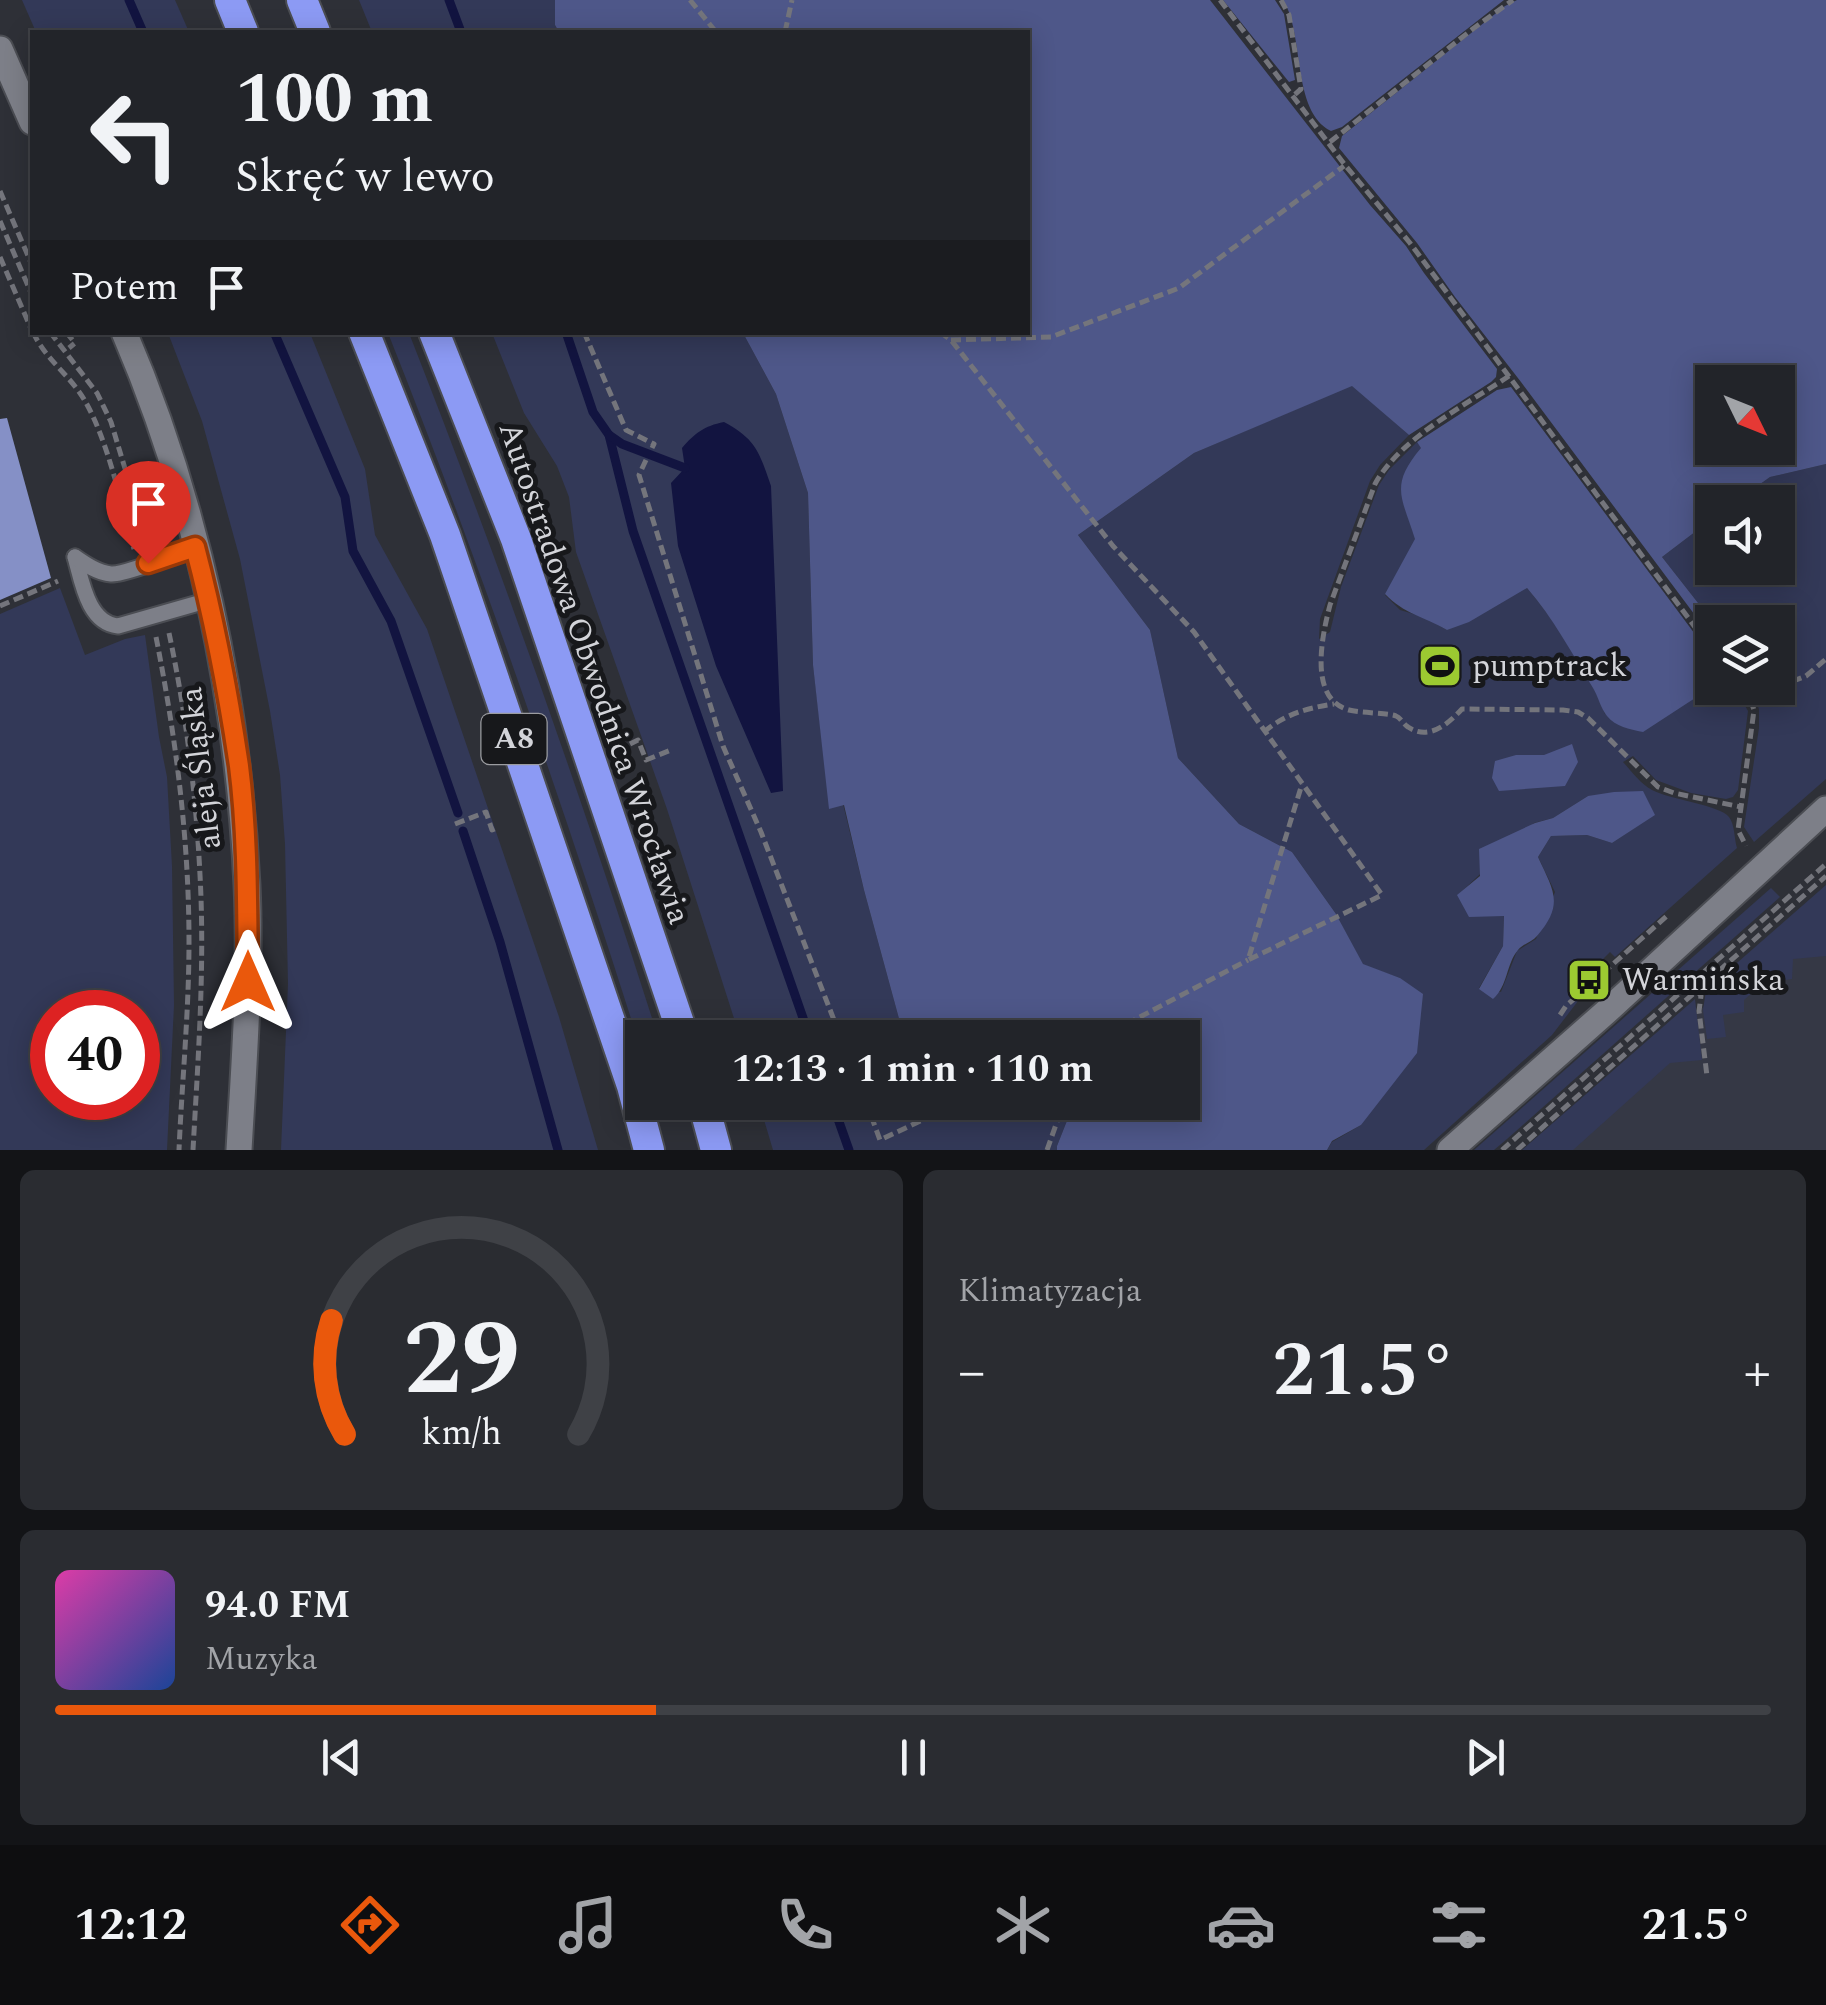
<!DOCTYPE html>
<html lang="pl">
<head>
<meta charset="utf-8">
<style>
  body { margin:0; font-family:Spectral,serif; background:#2a2c31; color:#f1f3f6; height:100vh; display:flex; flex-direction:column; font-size:38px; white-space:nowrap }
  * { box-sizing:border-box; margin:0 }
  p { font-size:32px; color:#a2a4a8 }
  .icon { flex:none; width:55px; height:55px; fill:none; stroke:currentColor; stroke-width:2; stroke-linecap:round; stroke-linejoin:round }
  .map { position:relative; height:1150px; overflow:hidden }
  .drawer { display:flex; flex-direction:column; gap:20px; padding:20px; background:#131417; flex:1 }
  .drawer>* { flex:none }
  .guide { position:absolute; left:30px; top:30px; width:1000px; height:305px; border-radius:0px; box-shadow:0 5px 25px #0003,0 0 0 2px #3f4146; background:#222429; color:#f1f3f6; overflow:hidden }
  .needle { width:65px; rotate:133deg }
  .buttons { position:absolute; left:1695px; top:365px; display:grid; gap:20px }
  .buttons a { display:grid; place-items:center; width:100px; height:100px; border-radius:0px; background:#222429; box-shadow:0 5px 25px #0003,0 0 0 2px #3f4146; font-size:50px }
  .speed { position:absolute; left:30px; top:990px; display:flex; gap:20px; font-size:50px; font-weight:700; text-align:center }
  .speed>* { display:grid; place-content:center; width:130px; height:130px; border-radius:50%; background:#222429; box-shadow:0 5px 25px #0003,0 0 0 2px #3f4146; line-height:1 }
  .speed .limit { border:15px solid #d22; background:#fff; color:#111 }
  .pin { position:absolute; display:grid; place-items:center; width:85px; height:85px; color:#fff; margin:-102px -42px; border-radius:50% 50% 50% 0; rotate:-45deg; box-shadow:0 0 10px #0007 }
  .pin .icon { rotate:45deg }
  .me { position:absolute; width:110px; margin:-55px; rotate:0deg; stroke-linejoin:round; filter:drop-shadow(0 0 8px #0008) }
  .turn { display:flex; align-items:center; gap:35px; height:210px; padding:0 40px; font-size:45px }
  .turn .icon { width:130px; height:130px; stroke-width:2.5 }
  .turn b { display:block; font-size:70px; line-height:85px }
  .then { display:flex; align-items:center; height:95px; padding:0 40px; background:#0003; gap:20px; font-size:38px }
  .big { font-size:75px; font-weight:700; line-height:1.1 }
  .drawer .card { flex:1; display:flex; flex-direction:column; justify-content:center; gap:15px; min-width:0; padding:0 35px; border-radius:15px; background:#2a2c31 }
  .drawer .dial { align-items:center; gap:0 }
  .dial svg { height:260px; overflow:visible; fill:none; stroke:#3f4146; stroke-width:7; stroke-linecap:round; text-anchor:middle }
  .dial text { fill:#f1f3f6; stroke:none }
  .song { display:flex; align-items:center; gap:30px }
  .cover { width:120px; height:120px; border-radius:15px; background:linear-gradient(135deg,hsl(320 70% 55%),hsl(220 70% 35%)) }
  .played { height:10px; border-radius:5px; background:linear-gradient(90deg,#ea580c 35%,#3f4146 35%) }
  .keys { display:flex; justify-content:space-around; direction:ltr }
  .heat { display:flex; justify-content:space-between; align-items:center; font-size:55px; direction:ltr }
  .drawer .tiles { flex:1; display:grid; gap:20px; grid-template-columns:1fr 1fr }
  .card:last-child { grid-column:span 2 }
  .trip { position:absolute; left:625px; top:1020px; width:575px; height:100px; border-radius:0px; background:#222429; box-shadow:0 5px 25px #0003,0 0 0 2px #3f4146; font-weight:700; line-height:100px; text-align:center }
  .tab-bar { display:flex; height:160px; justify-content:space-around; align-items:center; background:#0e0e10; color:#a2a4a8 }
  .tab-bar .icon { width:70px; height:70px }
  .tab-bar .on { color:#ea580c }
  .tab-bar b { font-size:45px; color:#f1f3f6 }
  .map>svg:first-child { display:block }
  .built { fill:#353845 }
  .green { fill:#333958; fill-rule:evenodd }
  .forest { fill:#4e5789; fill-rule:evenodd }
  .water { fill:#121440 }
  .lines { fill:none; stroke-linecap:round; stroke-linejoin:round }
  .stream { stroke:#121440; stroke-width:9 }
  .building { fill:#8590c6 }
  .lane-casing { stroke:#4b4d53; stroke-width:19 }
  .secondary-casing { stroke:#4b4d53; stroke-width:29 }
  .highway-casing { stroke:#4b4d53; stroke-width:34 }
  .path { stroke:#74757c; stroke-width:5; stroke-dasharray:10 5; stroke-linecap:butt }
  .lane { stroke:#7d7f88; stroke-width:15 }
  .secondary { stroke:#7d7f88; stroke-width:25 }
  .highway { stroke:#8c9af4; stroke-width:30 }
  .route-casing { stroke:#983908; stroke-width:25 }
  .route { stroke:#ea580c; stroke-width:18 }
  .labels { text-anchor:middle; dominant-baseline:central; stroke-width:10; stroke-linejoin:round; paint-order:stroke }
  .shield { fill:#17181b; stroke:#9b9ca0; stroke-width:2.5 }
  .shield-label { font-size:30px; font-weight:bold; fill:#d3d4d9 }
  .poi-label { font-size:32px; fill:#d3d4d9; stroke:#17181b; text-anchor:start }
  .street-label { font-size:32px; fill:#d3d4d9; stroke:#17181b }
</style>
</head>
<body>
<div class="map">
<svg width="1826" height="1150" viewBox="0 0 1826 1150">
  <rect width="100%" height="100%" fill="#2e3037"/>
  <polygon class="built" points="1826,899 1826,1150 1541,1150 1619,1081"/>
  <g class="green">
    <polygon points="22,0 175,0 189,32 36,32"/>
    <polygon points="359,0 555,0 555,25 559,32 372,32"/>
    <polygon points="168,333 310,333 365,469 375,535 427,629 559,1017 598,1150 281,1150 288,984 285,844 280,775 270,711 240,559 202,421"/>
    <path d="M 388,333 L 409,333 C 500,565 583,800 658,1037 L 642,1038 L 642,1053 C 565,810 482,569 388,333 Z"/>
    <polygon points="492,333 743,333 776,394 808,493 813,665 830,808 843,804 864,890 904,1037 740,1037 667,809 576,552 569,497 557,466 524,413"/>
    <path d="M 1352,385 L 1409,435 L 1380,465 L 1370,481 L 1320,619 L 1319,639 L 1330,632 L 1341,587 L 1379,485 L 1389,470 L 1417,442 L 1422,448 C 1390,486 1402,497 1416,539 L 1385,595 L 1400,610 L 1424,617 L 1447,630 L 1526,587 C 1553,618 1592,676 1605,714 L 1710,689 L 1712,687 L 1735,688 L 1748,711 L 1738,790 L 1733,797 L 1726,799 L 1691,793 L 1656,780 L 1633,756 L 1623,762 C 1632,772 1641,784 1652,790 C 1671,800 1720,805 1729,817 C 1735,825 1734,838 1737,848 L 1615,957 L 1610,952 L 1595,967 L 1598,971 L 1585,983 L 1588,988 L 1552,1035 L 1424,1150 L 1327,1150 L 1332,1142 L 1361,1125 L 1400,978 L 1363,965 L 1336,914 L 1292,852 L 1239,824 L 1178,758 L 1150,630 L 1078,535 L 1194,453 ZM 1588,796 L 1654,815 L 1612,843 L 1587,835 L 1551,836 L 1538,857 L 1555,892 L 1536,939 L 1517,951 L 1501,992 L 1479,988 L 1503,946 L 1504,915 L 1458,895 L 1534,823 L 1553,818 Z"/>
    <polygon points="1826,464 1826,779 1754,842 1744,827 1759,728 1759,709 1749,688 1778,688 1778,622 1713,622 1662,557 1712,519 1712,568 1778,568 1778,502 1735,502 1770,477"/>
    <path d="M 60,588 L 85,655 L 125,639 L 145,635 L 159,737 L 167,777 L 172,866 L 174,1005 L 167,1150 L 0,1150 L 0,614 ZM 52,1012 L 138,1012 L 138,1098 L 52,1098 Z"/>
    <polygon points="1826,885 1826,956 1793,959 1792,979 1763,983 1744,1000 1744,1012 1723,1015 1726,1037 1707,1039 1703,1010 1706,990"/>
    <polygon points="1771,888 1780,897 1507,1139 1494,1150 1474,1150"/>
    <polygon points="1695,999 1702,1060 1670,1063 1573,1150 1522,1150"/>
    <polygon points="759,1103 923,1103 926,1112 950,1103 1074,1103 1057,1146 1057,1150 773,1150"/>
  </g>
  <g class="forest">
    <polygon points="555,0 1210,0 1370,205 1406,246 1424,273 1497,369 1496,377 1491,382 1409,435 1352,386 1194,453 1078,535 1150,630 1178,758 1239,824 1292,852 1336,914 1363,964 1400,978 1423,994 1417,1053 1361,1125 1332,1141 1327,1150 1057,1150 1057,1146 1074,1103 1182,1102 1182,1038 904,1037 864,890 844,805 829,809 813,665 808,493 776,394 743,333 1028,332 1028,32 559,32 555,25"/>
    <polygon points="1223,0 1275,0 1284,14 1295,80 1289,82"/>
    <path d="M 1283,0 L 1504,0 L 1342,127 L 1331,131 C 1291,111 1305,33 1283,0 Z"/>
    <path d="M 1517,0 L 1826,0 L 1826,464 L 1770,477 L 1735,502 L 1712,502 L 1712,519 L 1662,557 L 1713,622 L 1712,638 L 1521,382 L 1455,297 L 1417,243 L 1339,148 L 1342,136 L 1505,6 ZM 1778,382 L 1778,448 L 1712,448 L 1712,382 Z"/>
    <path d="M 1511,387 L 1712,657 L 1712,687 L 1643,732 C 1629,729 1616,727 1607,716 C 1601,709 1598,696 1593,688 C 1572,653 1553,618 1527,588 L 1469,622 L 1447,630 C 1423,616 1404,614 1385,594 L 1415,539 C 1402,497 1389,486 1421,448 L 1417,442 L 1497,390 Z"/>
    <polygon points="1572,744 1578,762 1565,786 1499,791 1492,778 1495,761 1516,755 1544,755"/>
    <path d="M 1643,791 L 1655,815 L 1612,843 L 1587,835 L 1551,836 L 1538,857 C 1553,890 1565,904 1537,936 C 1532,942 1523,944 1518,950 C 1506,964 1508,986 1493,999 L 1479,989 L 1503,946 L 1504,916 L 1469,917 L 1457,895 L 1480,876 L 1479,849 L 1535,823 L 1553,818 L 1588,796 L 1614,792 Z"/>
  </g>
  <path class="water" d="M 724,422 C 757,440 759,452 771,486 L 783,791 L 771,793 L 716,666 L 678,546 L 671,483 L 685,468 L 682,448 C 695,433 704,426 724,422 Z"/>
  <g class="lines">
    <g class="stream">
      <polyline points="129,0 143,32"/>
      <polyline points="449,0 461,32"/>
      <polyline points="274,332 345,497 353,551 391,621 458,813"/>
      <polyline points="566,332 593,412 609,435 633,531 810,1038"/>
      <polyline points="609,435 622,444 685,468"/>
      <polyline points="463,831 500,942 558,1150"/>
      <polyline points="832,1102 849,1150"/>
    </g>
  </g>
  <polygon class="building" points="7,418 51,578 0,600 0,419"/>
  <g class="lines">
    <defs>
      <g id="lane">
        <path d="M 75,557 C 82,582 88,623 118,626 L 209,600"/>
        <path d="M 75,557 C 85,564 98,573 111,574 C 125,575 178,553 195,547"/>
      </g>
      <g id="secondary">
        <polyline points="0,49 32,122"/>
        <path d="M 124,332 C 198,504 238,698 247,885 C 251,973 244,1062 239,1150"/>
        <polyline points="1450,1150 1606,1012 1826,809"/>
      </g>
      <g id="highway">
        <polyline points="230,0 243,32"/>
        <polyline points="302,0 315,32"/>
        <polyline points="364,332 445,535 632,1086 649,1150"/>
        <polyline points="434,332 516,539 684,1038"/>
        <polyline points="703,1102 716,1150"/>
      </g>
    </defs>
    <use href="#lane" class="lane-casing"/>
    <use href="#secondary" class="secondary-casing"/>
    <use href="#highway" class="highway-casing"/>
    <g class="path">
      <polyline points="690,0 716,32"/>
      <polyline points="1220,0 1345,165 1410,243 1712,650"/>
      <polyline points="1281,0 1289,15 1301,89 1293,96"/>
      <polyline points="785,32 792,0"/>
      <polyline points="1330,142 1474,28 1513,0"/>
      <polyline points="0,191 32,265"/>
      <polyline points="0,221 32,295"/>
      <polyline points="0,257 32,331"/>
      <path d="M 33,332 C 45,359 71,376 85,401 C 108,441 121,503 134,549"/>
      <polyline points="50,332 97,393 111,422 148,545"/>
      <polyline points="66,332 75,343 69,348"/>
      <polyline points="584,332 626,430 654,444 652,448"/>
      <polyline points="940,332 951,340 1113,546 1194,632 1382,895 1248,960 1302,784"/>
      <polyline points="951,340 1051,337 1179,288 1344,166"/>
      <path d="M 1509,376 C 1466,405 1400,438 1375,484 L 1330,605 C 1322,636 1308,699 1349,710 C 1360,713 1390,713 1396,716 C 1401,718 1403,724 1408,727 C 1429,741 1448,724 1462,709 L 1563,710 L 1578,712 L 1588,718 L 1658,787 L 1674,793 L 1741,807"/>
      <polyline points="646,460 639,475 723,746 761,832 841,1038"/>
      <polyline points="0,606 58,581"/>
      <path d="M 169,633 C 186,713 196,794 200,875 C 205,967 198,1059 193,1150"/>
      <path d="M 156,637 C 176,738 189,839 189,942 C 189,1012 182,1081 179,1150"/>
      <polyline points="1778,687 1806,676 1826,659"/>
      <polyline points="1741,688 1750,698 1754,710 1738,830 1746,846"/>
      <polyline points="1750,698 1777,688"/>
      <path d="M 1264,732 C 1285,714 1307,708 1334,704"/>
      <polyline points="630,744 638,740 646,760 671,750"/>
      <polyline points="455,824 486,812 492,830 499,827"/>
      <polyline points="1697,990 1701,996 1699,1011 1707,1076"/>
      <polyline points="1560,1015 1566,1006 1669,914"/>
      <polyline points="1100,1038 1248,960"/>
      <polyline points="866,1102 880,1140 961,1102"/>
      <polyline points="1047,1150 1064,1102"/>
      <polyline points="1502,1150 1826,864"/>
      <polyline points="1517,1150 1826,876"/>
    </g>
    <use href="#lane" class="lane"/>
    <use href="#secondary" class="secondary"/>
    <use href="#highway" class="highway"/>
  </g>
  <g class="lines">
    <defs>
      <path id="route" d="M 148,563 L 195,547 C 214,619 228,692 239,766 C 248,837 247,910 248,982"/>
    </defs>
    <use href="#route" class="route-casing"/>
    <use href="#route" class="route"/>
  </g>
  <defs>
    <symbol id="stadium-square" viewBox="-11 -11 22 22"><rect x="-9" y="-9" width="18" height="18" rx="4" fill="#9cca31" stroke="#17181b"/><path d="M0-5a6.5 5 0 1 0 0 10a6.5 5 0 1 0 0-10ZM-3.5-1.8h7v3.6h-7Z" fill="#111"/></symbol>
    <symbol id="bus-square" viewBox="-11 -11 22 22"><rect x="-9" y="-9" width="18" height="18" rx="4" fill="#9cca31" stroke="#17181b"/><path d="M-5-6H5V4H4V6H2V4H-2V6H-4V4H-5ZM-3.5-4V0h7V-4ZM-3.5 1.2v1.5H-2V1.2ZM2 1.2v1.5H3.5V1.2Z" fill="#111"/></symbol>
  </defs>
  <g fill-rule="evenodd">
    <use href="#stadium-square" x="1415" y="641" width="50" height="50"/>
    <use href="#bus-square" x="1564" y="955" width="50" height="50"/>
  </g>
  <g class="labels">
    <rect class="shield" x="481.5" y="714" width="65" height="50" rx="8"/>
    <g class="shield-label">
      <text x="514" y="739">A8</text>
    </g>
    <g class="poi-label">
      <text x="1472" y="666">pumptrack</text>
      <text x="1622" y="980">Warmińska</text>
    </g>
    <g class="street-label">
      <text transform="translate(594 673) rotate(71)">Autostradowa Obwodnica Wrocławia</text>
      <text transform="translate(201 768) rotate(-97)">aleja Śląska</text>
    </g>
  </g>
</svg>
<div class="buttons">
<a><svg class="needle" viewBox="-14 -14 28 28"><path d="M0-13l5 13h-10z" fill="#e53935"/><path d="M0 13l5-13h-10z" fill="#a2a4a8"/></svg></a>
<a><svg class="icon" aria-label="sound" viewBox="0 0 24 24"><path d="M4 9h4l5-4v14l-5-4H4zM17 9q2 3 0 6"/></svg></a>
<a><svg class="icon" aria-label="layers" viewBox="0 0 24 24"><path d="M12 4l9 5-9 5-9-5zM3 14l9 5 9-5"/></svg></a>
</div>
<div class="speed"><div class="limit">40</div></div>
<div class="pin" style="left:148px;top:563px;background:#d93025"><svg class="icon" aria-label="arrive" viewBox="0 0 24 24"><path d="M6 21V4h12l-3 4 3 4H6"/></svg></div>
<svg class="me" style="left:248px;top:982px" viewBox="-20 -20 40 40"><path d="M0-17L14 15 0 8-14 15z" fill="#ea580c" stroke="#fff" stroke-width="4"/></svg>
<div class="trip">12:13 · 1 min · 110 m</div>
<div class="guide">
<div class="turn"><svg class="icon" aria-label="left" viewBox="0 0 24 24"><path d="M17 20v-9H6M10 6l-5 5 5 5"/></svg><div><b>100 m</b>Skręć w lewo</div></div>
<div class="then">Potem<svg class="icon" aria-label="arrive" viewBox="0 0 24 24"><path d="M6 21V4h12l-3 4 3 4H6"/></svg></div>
</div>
</div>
<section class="drawer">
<div class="tiles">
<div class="card dial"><svg viewBox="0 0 100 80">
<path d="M14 69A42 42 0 1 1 86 69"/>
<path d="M14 69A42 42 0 0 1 10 34" stroke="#ea580c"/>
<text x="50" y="56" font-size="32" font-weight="700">29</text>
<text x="50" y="72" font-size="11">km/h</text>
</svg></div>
<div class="card"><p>Klimatyzacja</p>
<div class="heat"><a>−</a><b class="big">21.5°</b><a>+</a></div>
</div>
<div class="card">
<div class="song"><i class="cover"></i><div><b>94.0 FM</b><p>Muzyka</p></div></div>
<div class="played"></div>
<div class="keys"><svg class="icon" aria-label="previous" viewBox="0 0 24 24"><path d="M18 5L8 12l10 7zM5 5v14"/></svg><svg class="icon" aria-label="pause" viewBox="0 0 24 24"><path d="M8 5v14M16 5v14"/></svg><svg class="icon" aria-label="next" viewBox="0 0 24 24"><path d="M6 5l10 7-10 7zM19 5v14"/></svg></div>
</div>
</div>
</section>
<nav class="tab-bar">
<b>12:12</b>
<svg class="icon on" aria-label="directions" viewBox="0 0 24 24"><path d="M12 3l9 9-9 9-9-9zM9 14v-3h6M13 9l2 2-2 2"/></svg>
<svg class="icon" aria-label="music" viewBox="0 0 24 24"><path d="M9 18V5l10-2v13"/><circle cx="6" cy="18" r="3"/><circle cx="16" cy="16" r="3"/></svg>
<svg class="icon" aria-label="phone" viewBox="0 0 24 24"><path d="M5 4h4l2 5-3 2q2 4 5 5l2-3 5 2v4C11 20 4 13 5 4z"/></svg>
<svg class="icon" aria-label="climate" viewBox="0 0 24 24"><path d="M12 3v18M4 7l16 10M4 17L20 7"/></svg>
<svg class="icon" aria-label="car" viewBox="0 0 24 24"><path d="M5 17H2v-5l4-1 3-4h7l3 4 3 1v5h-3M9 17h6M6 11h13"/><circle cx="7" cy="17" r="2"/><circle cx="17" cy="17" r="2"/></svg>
<svg class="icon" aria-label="filters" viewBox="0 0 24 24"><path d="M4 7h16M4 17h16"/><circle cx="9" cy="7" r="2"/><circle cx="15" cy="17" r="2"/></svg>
<b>21.5°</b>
</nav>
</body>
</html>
